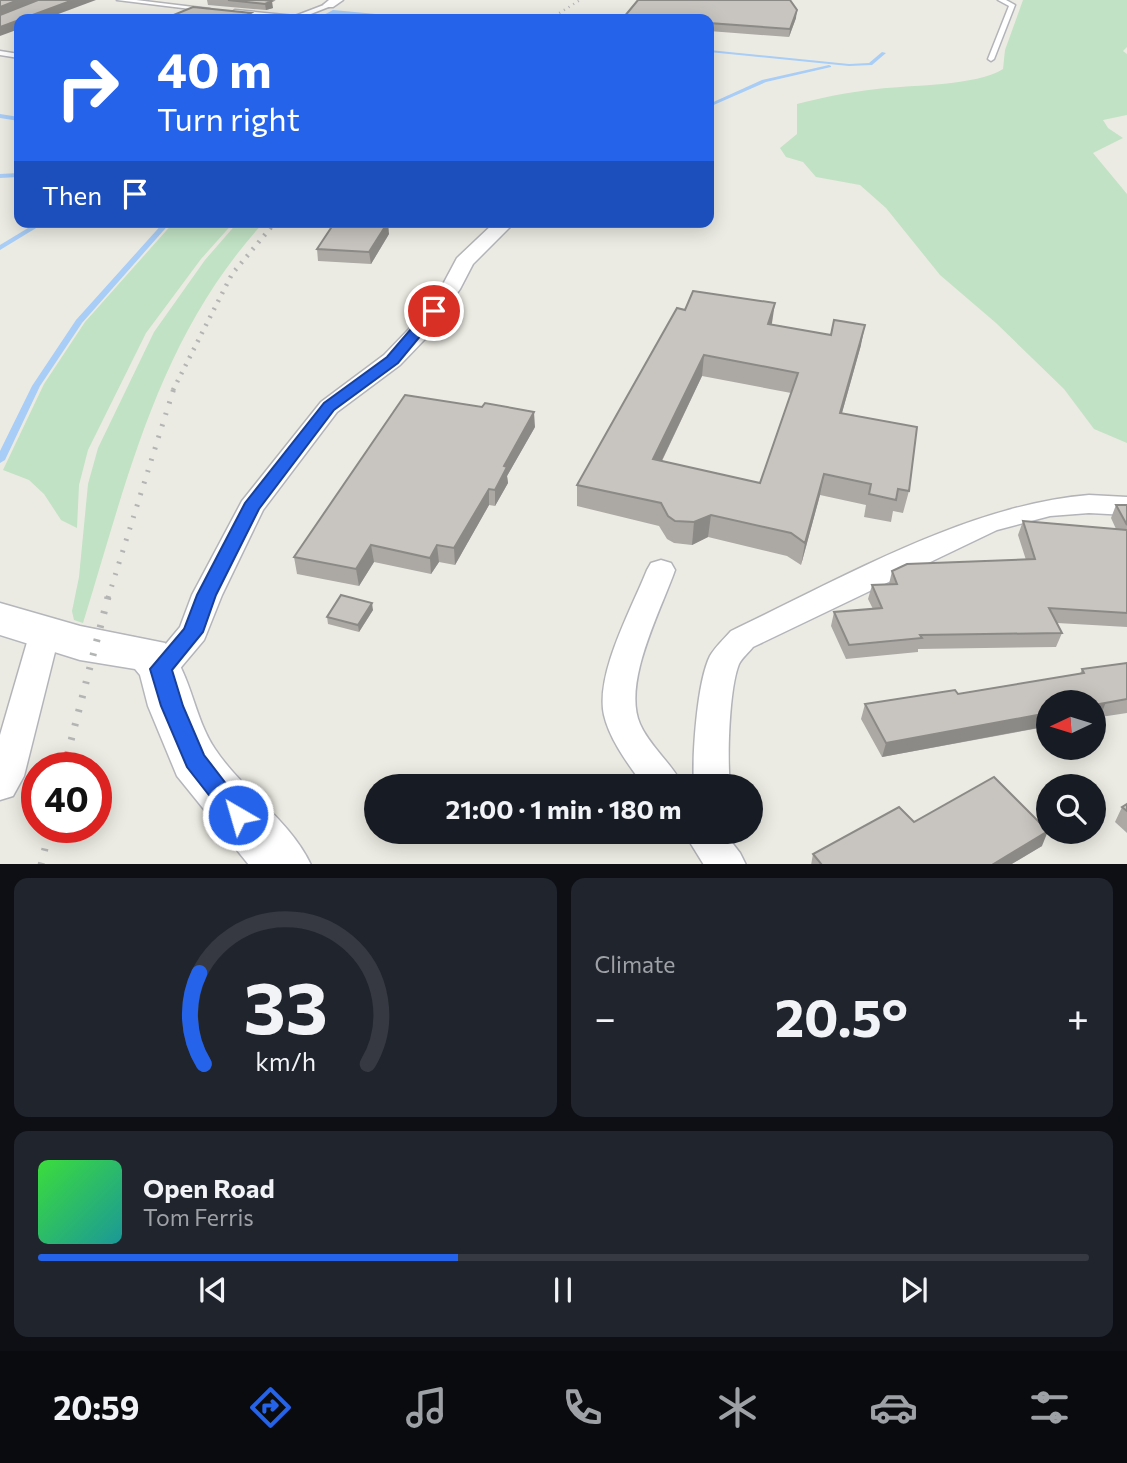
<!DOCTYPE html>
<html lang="en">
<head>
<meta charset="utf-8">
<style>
  body { margin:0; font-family:Commissioner,sans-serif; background:#20242c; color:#f1f3f6; height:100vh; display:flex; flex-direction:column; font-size:26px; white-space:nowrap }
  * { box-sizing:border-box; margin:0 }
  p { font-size:23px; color:#9ea1a6 }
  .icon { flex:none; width:38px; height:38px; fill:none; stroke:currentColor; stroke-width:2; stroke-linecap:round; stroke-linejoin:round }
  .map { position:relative; height:864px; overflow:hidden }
  .details { display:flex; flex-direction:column; gap:14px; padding:14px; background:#0d0f14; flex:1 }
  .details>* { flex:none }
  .top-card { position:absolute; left:14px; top:14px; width:700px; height:214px; border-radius:14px; box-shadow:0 4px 18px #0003; background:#2563eb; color:#fff; overflow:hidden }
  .needle { width:46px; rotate:266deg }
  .fabs { position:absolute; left:1036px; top:690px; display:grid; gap:14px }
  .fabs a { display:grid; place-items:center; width:70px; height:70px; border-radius:50%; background:#171b24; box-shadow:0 4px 18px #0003; font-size:35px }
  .speed { position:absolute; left:21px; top:752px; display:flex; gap:14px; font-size:35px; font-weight:700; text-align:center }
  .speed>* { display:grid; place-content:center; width:91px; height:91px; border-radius:50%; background:#171b24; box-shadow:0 4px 18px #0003; line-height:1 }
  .speed .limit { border:10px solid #d22; background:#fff; color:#111 }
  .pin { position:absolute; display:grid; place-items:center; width:60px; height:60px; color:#fff; margin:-30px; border:4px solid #fff; border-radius:50%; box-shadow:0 2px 7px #0007 }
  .me { position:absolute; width:77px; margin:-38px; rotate:322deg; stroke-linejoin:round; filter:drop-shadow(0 0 5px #0008) }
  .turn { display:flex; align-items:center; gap:24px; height:147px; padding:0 28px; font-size:32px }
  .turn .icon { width:91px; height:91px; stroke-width:2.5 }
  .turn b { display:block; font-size:49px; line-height:60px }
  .then { display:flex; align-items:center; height:66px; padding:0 28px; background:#0003; gap:14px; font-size:26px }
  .big { font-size:52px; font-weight:700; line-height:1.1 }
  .details .tile { flex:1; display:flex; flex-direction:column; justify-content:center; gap:10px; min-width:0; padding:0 24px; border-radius:14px; background:#20242c }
  .details .dial { align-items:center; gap:0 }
  .dial svg { height:182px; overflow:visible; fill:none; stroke:#363941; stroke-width:7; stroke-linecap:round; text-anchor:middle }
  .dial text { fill:#f1f3f6; stroke:none }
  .song { display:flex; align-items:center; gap:21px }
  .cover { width:84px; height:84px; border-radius:10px; background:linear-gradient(135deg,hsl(120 70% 55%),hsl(180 70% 35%)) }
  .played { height:7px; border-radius:4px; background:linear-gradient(90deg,#2563eb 40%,#363941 40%) }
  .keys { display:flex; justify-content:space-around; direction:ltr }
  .heat { display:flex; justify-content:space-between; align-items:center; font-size:38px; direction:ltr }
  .details .tiles { flex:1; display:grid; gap:14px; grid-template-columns:1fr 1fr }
  .tile:last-child { grid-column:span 2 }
  .trip { position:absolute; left:364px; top:774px; width:399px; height:70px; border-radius:35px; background:#171b24; box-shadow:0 4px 18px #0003; font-weight:700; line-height:70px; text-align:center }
  .dock { display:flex; height:112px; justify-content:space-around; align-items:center; background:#090b0e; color:#9ea1a6 }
  .dock .icon { width:49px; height:49px }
  .dock .on { color:#2563eb }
  .dock b { font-size:32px; color:#f1f3f6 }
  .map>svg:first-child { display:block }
  .green { fill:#c1e2c4 }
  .water { fill:#a8cdf7 }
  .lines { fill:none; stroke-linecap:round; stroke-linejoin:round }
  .stream { fill:#a8cdf7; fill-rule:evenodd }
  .lane-casing { stroke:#b3b4b9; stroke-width:3 }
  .street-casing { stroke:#b3b4b9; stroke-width:3 }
  .secondary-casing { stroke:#b4b6bc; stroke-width:3 }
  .lane { fill:#fff; fill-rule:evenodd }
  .street { fill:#fff; fill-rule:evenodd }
  .secondary { fill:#fff; fill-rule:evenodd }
  .rail-far4 { stroke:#b3b4b4; stroke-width:2.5; stroke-dasharray:1 4.5; stroke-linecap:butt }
  .rail-far3 { stroke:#b3b4b4; stroke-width:3.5; stroke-dasharray:1 6; stroke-linecap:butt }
  .rail-far2 { stroke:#b3b4b4; stroke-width:4.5; stroke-dasharray:2 7; stroke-linecap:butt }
  .rail-far1 { stroke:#b3b4b4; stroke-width:5; stroke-dasharray:2 10; stroke-linecap:butt }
  .rail { stroke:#b3b4b4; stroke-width:7; stroke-dasharray:2.5 12; stroke-linecap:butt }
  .wall { fill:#aca9a5; fill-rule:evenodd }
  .shaded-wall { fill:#8c8a86 }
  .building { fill:#c8c5c0; stroke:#8c8a86; stroke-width:2; fill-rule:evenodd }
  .route { fill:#2563eb; stroke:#184099; stroke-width:2 }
</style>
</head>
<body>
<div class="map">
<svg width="1127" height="865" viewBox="0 0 1127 865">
  <rect width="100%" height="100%" fill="#ecebe3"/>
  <g class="green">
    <path d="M 1023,0 L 1127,0 L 1127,47 L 1123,51 L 1127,54 L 1127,115 L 1103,120 L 1108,128 L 1123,138 L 1093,153 L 1127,194 L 1127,443 L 1094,429 L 1064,389 L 996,323 L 940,275 L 886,208 L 860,185 L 816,177 L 803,162 L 786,157 L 780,148 L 797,134 L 797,104 C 824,97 849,92 877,89 C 908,85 978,86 1003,69 L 1005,50 Z"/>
    <polygon points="174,222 234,222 201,259 146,333 88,450 79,485 77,528 61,520 44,494 29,480 3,470 44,384 85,322"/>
    <path d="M 238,222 L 264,222 C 158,338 128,478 83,623 L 74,620 L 72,611 L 79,577 L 88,484 L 98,448 L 154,332 L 205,260 Z"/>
  </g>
  <polygon class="water" points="333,10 397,16 392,19 316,19"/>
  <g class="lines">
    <g class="stream">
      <polygon points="709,50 849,64 869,63 882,52 886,53 872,65 849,66 709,52"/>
      <polygon points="829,65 831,66 831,67 766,82 709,107 709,104 762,80"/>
      <polygon points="0,114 19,117 19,121 0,118"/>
      <polygon points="19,173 19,177 0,178 0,174"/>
      <polygon points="38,222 46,222 0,250 0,245"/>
      <polygon points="164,222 171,222 82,323 40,386 5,460 0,463 0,451 32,386 76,320"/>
    </g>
    <defs>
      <g id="lane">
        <polygon points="117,0 136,0 210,9 207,11"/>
        <polygon points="998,0 1006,0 1015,5 994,59 991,61 988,59 1009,6"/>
        <polygon points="329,3 331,6 298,19 232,12 235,10 295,16"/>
        <polygon points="0,51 19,54 19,58 0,55"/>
      </g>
      <g id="street">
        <polygon points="329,0 343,0 333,7 325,7 323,5"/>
        <polygon points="495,222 515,222 473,264 460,289 425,339 400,365 337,412 263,510 222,595 204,640 172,678 161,681 150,678 145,669 180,627 192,595 242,501 321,402 384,355 409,329 441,288 457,258"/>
        <path d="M 1089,495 L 1127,497 L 1127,515 L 1089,513 L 1050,516 L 997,530 L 753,647 C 749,652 742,658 739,664 C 729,689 727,759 730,786 L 694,786 C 692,756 697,682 710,656 C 715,647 724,639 731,631 C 841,579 967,505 1089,495 Z"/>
        <path d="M 661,560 L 671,563 L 675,570 C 661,610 622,683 640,724 C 650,747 672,763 683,786 L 644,786 C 629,765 610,741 604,715 C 595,674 632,608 647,570 L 651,563 Z"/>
        <polygon points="45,621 56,624 60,632 24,776 13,796 0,800 0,735 30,632 34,624"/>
        <polygon points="683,831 723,831 740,853 746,865 704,865"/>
      </g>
      <path id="secondary" d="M 0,603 L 80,626 L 165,643 C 192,674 193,716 215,749 C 242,790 291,821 311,865 L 249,865 L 177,776 L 148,706 L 140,675 L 135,669 L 80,660 L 0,635 Z"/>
    </defs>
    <use href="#lane" class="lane-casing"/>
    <use href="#street" class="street-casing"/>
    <use href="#secondary" class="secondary-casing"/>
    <use href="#lane" class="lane"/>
    <use href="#street" class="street"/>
    <use href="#secondary" class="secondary"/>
    <polyline class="rail-far4" points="550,19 580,0"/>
    <polyline class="rail-far3" points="272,227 276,222"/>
    <polyline class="rail-far2" points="173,390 232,274 273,225"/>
    <polyline class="rail-far1" points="108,598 174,388"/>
    <g class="rail">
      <polyline points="64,768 108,597"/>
      <polyline points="41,865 50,828"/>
    </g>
  </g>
  <g class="wall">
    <polygon points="207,0 264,0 273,8 266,10 208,5"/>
    <polygon points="624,17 796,18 789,37 709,31 709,19 624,19"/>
    <polygon points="389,234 371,264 318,261 317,249"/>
    <path d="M 677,308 L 831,335 L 861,345 L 842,413 L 909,491 L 903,513 L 893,511 L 891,522 L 864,517 L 866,505 L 820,495 L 801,565 L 787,556 L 708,537 L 692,545 L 674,543 L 667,539 L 659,526 L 577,506 L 577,485 ZM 702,376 L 791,393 L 760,483 L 662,461 Z"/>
    <polygon points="535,427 507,476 508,483 495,506 489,505 455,565 439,562 431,574 374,562 359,586 297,574 294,557"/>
    <polygon points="1116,505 1127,505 1127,627 1057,623 1062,633 1056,647 918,649 918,652 846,659 831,626 834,612 873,609 868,599 872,585 889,584 892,571 1026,560 1018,535 1023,521 1116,529 1111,518"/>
    <polygon points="373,610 359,632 328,624 327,617"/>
    <polygon points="1127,663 1127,713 1094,718 882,757 861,719 865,704 958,694 1080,674 1082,669"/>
    <polygon points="1127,804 1127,833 1115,822 1122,807"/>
    <polygon points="914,822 1042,846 1010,865 811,865 813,854"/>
  </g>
  <g class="shaded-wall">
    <polygon points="18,0 42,0 0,16 0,7"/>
    <polygon points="73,0 96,0 45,19 20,19"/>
    <polygon points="272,1 273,8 266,10 265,4"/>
    <polygon points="797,10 796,18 789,37 790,29"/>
    <polygon points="251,13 252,17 248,19 239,19"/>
    <polygon points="19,20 19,29 0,36 0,27"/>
    <polygon points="388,222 389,234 371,264 369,252"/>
    <polygon points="775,303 772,323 766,344 768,324"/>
    <polygon points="865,325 861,345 836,434 840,413"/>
    <polygon points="704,355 702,376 652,481 653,459"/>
    <polygon points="534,412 535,427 507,476 508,483 495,506 495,490 504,466"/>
    <polygon points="824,474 820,495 801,565 805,543"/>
    <polygon points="489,489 489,505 455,565 454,548"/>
    <polygon points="711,515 708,537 692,545 694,522"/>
    <polygon points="371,545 374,562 359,586 356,569"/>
    <polygon points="437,545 439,562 431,574 430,558"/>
    <polygon points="372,603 373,610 359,632 358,625"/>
    <polygon points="1106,702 1100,717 1094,718 1094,705"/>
    <polygon points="1048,713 1048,726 882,757 886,743"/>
    <polygon points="1048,831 1042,846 1010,865 992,865"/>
  </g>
  <g class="building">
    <polygon points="0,0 18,0 0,7"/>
    <polygon points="38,0 73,0 0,27 0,15"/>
    <polygon points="228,0 264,0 272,1 265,4"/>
    <polygon points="638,0 790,0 797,10 790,29 709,23 709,19 654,19 624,17"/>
    <polygon points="193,7 251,13 239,19 164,19"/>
    <polygon points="335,222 388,222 369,252 317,249"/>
    <path d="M 693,291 L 775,303 L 768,324 L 831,335 L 834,320 L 865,325 L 840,413 L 917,427 L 909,491 L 898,489 L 896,500 L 869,494 L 871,484 L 824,474 L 805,543 L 791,533 L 711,515 L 694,522 L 675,521 L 668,516 L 661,503 L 577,485 L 677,308 L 685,310 ZM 704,355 L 798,373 L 760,483 L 653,459 Z"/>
    <polygon points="405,395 482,407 485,403 534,412 504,466 507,467 495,490 489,489 454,548 437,545 430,558 371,545 356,569 294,557"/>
    <polygon points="1116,505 1127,505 1127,525"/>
    <polygon points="1023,521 1127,530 1127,613 1049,608 1062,633 920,635 922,638 849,645 834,612 882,608 872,585 897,584 892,571 907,564 1035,559"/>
    <polygon points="341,595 372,603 358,625 327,617"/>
    <polygon points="1127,663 1127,699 1094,705 1094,702 1048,702 1048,713 886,743 865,704 955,690 958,694 1084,673 1082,669"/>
    <polygon points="994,777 1048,831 992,865 822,865 813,854 899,807 914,822"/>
    <polygon points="1127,804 1127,811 1122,807"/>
  </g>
  <polygon class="route" points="434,307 441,311 398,363 334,410 259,509 216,595 203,632 172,670 183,706 204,755 250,815 246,822 238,826 230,822 187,767 161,706 150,669 184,629 197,595 245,503 324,403 387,357 429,308"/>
</svg>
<div class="fabs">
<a><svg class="needle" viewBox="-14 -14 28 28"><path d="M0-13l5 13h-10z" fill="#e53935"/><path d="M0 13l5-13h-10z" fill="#9ea1a6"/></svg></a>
<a><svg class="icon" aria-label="search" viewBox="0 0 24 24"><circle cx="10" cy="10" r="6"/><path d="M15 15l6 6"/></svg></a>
</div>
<div class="speed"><div class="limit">40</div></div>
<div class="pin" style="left:434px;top:311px;background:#d93025"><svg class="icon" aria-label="arrive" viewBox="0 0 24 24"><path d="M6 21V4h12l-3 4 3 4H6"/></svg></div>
<svg class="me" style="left:238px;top:815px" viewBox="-20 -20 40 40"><circle r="17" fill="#2563eb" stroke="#fff" stroke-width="3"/><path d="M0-11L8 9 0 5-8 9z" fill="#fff"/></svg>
<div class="trip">21:00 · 1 min · 180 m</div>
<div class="top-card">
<div class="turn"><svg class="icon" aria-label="right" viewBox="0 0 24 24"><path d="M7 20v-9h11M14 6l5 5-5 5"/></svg><div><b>40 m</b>Turn right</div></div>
<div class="then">Then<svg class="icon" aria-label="arrive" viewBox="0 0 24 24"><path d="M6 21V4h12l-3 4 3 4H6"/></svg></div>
</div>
</div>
<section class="details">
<div class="tiles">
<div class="tile dial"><svg viewBox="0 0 100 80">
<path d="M14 69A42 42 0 1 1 86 69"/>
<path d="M14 69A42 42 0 0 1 12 29" stroke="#2563eb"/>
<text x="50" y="56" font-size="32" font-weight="700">33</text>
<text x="50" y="72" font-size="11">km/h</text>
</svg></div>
<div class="tile"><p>Climate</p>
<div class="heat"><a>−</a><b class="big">20.5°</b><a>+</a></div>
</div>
<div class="tile">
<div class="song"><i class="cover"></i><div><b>Open Road</b><p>Tom Ferris</p></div></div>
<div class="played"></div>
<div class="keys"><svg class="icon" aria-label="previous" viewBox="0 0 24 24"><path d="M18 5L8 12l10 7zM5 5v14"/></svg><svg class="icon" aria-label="pause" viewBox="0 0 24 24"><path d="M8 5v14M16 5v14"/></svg><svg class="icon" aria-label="next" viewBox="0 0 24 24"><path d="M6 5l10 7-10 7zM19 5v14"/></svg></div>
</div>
</div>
</section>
<nav class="dock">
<b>20:59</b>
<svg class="icon on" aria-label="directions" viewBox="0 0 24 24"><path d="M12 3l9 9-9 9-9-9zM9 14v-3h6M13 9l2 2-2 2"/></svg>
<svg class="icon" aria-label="music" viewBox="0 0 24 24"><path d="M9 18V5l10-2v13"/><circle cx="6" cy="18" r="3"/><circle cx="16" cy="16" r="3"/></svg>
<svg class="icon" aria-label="phone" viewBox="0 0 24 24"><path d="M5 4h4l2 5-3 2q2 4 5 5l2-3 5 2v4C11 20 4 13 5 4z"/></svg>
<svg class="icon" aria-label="climate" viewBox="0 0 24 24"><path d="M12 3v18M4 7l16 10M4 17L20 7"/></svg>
<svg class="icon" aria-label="car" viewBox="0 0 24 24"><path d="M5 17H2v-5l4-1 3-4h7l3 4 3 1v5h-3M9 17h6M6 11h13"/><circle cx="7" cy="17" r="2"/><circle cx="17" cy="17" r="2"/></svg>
<svg class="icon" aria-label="filters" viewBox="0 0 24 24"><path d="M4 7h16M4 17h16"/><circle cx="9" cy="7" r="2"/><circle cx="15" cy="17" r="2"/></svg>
</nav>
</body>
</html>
